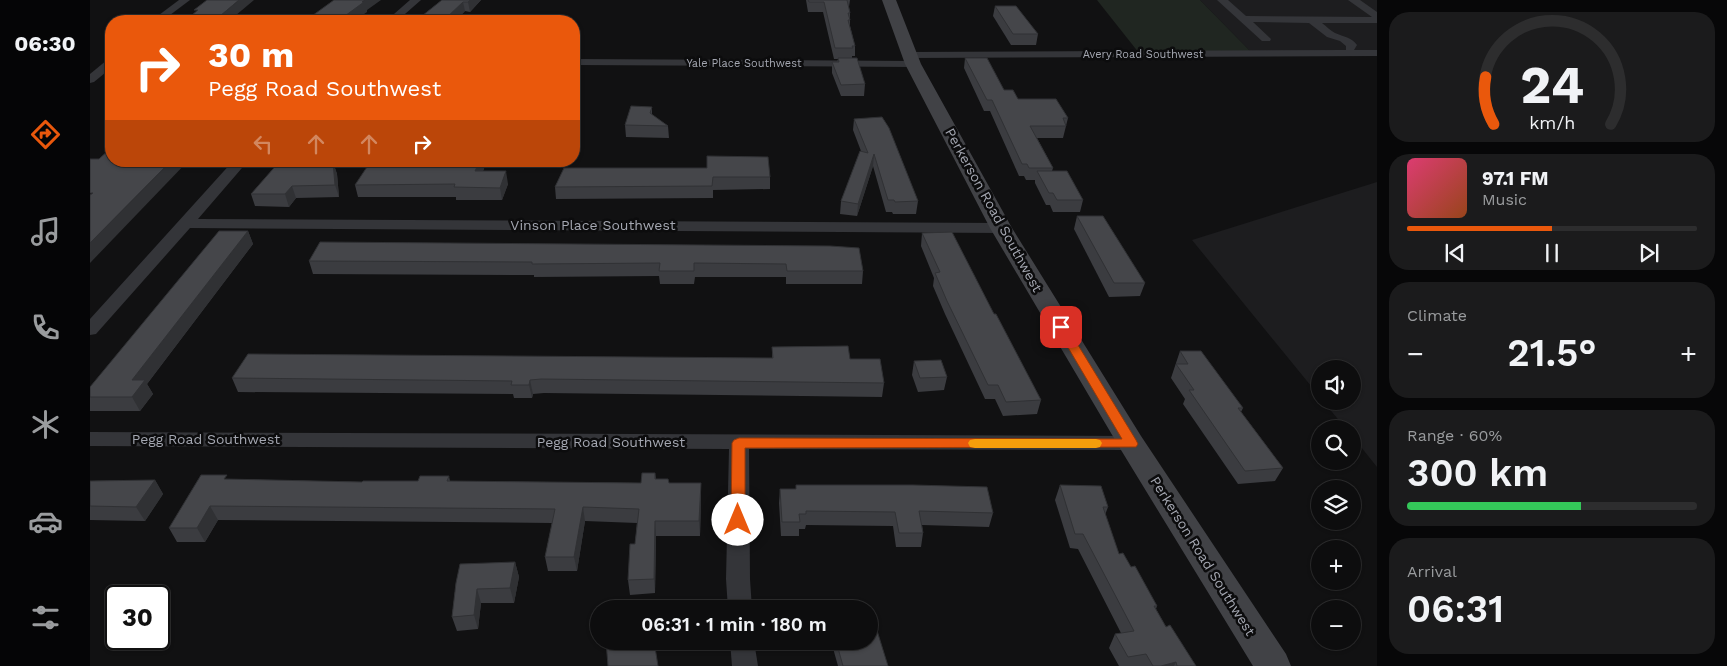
<!DOCTYPE html>
<html lang="en">
<head>
<meta charset="utf-8">
<style>
  body { margin:0; font-family:"Work Sans",sans-serif; background:#1b1b1c; color:#f1f3f6; height:100vh; display:flex; flex-direction:column; font-size:19px; white-space:nowrap }
  * { box-sizing:border-box; margin:0 }
  p { font-size:16px; color:#9a9c9e }
  .icon { flex:none; width:28px; height:28px; fill:none; stroke:currentColor; stroke-width:2; stroke-linecap:round; stroke-linejoin:round }
  .map { position:relative; flex:1; overflow:hidden }
  .sheet { display:flex; flex-direction:column; gap:12px; padding:12px; background:#070708; width:350px }
  .sheet>* { flex:none }
  .banner { position:absolute; left:15px; top:15px; width:475px; height:152px; border-radius:20px; box-shadow:0 1px 4px #0004,0 0 0 1px #2d2d2e; background:#ea580c; color:#fff; overflow:hidden }
  .buttons { position:absolute; left:1221px; top:360px; display:grid; gap:10px }
  .buttons a { display:grid; place-items:center; width:50px; height:50px; border-radius:50%; background:#0d0d0e; box-shadow:0 1px 4px #0004,0 0 0 1px #2d2d2e; font-size:25px }
  .speed { position:absolute; left:15px; top:585px; display:flex; gap:10px; font-size:25px; font-weight:700; text-align:center }
  .speed>* { display:grid; place-content:center; width:65px; height:65px; border-radius:50%; background:#0d0d0e; box-shadow:0 1px 4px #0004,0 0 0 1px #2d2d2e; line-height:1 }
  .speed .limit { border:2px solid #111; border-radius:8px; background:#fff; color:#111 }
  .pin { position:absolute; display:grid; place-items:center; width:42px; height:42px; color:#fff; margin:-21px; border-radius:10px; box-shadow:0 2px 8px #0006 }
  .me { position:absolute; width:55px; margin:-28px; rotate:0deg; stroke-linejoin:round; filter:drop-shadow(0 0 4px #0008) }
  .turn { display:flex; align-items:center; gap:18px; height:105px; padding:0 20px; font-size:22px }
  .turn .icon { width:65px; height:65px; stroke-width:2.5 }
  .turn b { display:block; font-size:35px; line-height:42px }
  .lanes { display:flex; align-items:center; height:48px; padding:0 20px; background:#0003; justify-content:center; gap:25px; direction:ltr }
  .lanes .off { opacity:.35 }
  .big { font-size:38px; font-weight:600; line-height:1.1 }
  .sheet .widget { flex:1; display:flex; flex-direction:column; justify-content:center; gap:8px; min-width:0; padding:0 18px; border-radius:20px; background:#1b1b1c }
  .sheet .dial { align-items:center; gap:0 }
  .dial svg { height:130px; overflow:visible; fill:none; stroke:#2d2d2e; stroke-width:7; stroke-linecap:round; text-anchor:middle }
  .dial text { fill:#f1f3f6; stroke:none }
  .song { display:flex; align-items:center; gap:15px }
  .cover { width:60px; height:60px; border-radius:8px; background:linear-gradient(135deg,hsl(340 70% 55%),hsl(20 70% 35%)) }
  .played { height:5px; border-radius:2px; background:linear-gradient(90deg,#ea580c 50%,#2d2d2e 50%) }
  .keys { display:flex; justify-content:space-around; direction:ltr }
  .heat { display:flex; justify-content:space-between; align-items:center; font-size:28px; direction:ltr }
  .charge { height:8px; border-radius:4px; background:linear-gradient(90deg,#34c759 60%,#2d2d2e 0) }
  .trip { position:absolute; left:500px; top:600px; width:288px; height:50px; border-radius:25px; background:#0d0d0e; box-shadow:0 1px 4px #0004,0 0 0 1px #2d2d2e; font-weight:600; line-height:50px; text-align:center }
  main { display:flex; flex:1; min-height:0 }
  .dock { display:flex; flex-direction:column; width:90px; justify-content:space-around; align-items:center; background:#050506; color:#9a9c9e }
  .dock .icon { width:35px; height:35px }
  .dock .selected { color:#ea580c }
  .dock b { font-size:22px; color:#f1f3f6 }
  .map>svg:first-child { display:block }
  .built { fill:#1d1d1f }
  .green { fill:#202621 }
  .lines { fill:none; stroke-linecap:round; stroke-linejoin:round }
  .street { fill:#343539; fill-rule:evenodd }
  .secondary { fill:#414246; fill-rule:evenodd }
  .wall { fill:#3b3c40 }
  .shaded-wall { fill:#303134 }
  .building { fill:#45464a; stroke:#303134 }
  .route { fill:#ea580c; stroke:#983908 }
  .slow { fill:#f59e0b }
  .labels { text-anchor:middle; dominant-baseline:central; stroke-width:5; stroke-linejoin:round; paint-order:stroke }
  .far-street-label { font-size:11px; fill:#a4a7b1; stroke:#0c0c0d }
  .street-label { font-size:14px; fill:#a4a7b1; stroke:#0c0c0d }
</style>
</head>
<body>
<main>
<nav class="dock">
<b>06:30</b>
<svg class="icon selected" aria-label="directions" viewBox="0 0 24 24"><path d="M12 3l9 9-9 9-9-9zM9 14v-3h6M13 9l2 2-2 2"/></svg>
<svg class="icon" aria-label="music" viewBox="0 0 24 24"><path d="M9 18V5l10-2v13"/><circle cx="6" cy="18" r="3"/><circle cx="16" cy="16" r="3"/></svg>
<svg class="icon" aria-label="phone" viewBox="0 0 24 24"><path d="M5 4h4l2 5-3 2q2 4 5 5l2-3 5 2v4C11 20 4 13 5 4z"/></svg>
<svg class="icon" aria-label="climate" viewBox="0 0 24 24"><path d="M12 3v18M4 7l16 10M4 17L20 7"/></svg>
<svg class="icon" aria-label="car" viewBox="0 0 24 24"><path d="M5 17H2v-5l4-1 3-4h7l3 4 3 1v5h-3M9 17h6M6 11h13"/><circle cx="7" cy="17" r="2"/><circle cx="17" cy="17" r="2"/></svg>
<svg class="icon" aria-label="filters" viewBox="0 0 24 24"><path d="M4 7h16M4 17h16"/><circle cx="9" cy="7" r="2"/><circle cx="15" cy="17" r="2"/></svg>
</nav>
<div class="map">
<svg width="1287" height="666" viewBox="0 0 1287 666">
  <rect width="100%" height="100%" fill="#111112"/>
  <g class="built">
    <polygon points="1110,0 1287,0 1287,54 1163,54"/>
    <polygon points="1287,182 1287,467 1263,437 1262,429 1256,429 1233,401 1262,401 1262,369 1230,369 1230,397 1102,240"/>
  </g>
  <polygon class="green" points="1007,0 1110,0 1163,54 1049,53"/>
  <g class="lines">
    <g class="street">
      <polygon points="89,0 100,0 72,21 61,21"/>
      <polygon points="320,0 331,0 307,21 296,21"/>
      <path d="M 1127,0 L 1138,0 L 1156,16 L 1282,17 L 1258,0 L 1270,0 L 1287,12 L 1287,23 L 1232,23 C 1236,26 1241,31 1245,33 C 1254,37 1261,37 1267,45 L 1264,50 L 1287,50 L 1287,56 L 819,58 L 813,55 L 819,52 L 1256,50 L 1256,46 L 1250,41 L 1237,37 L 1219,23 L 1163,22 L 1181,39 L 1180,41 L 1172,41 Z"/>
      <polygon points="21,59 21,68 4,82 0,83 0,74 17,60"/>
      <polygon points="484,59 823,61 829,64 823,67 484,65"/>
      <polygon points="143,161 158,161 108,219 911,223 916,225 919,228 916,231 911,233 100,228 6,334 0,335 0,319"/>
      <polygon points="0,432 1041,436 1048,438 1051,443 1048,448 1041,450 659,449 660,579 662,609 638,609 636,579 639,449 0,446"/>
      <polygon points="640,641 664,641 668,666 642,666"/>
    </g>
    <polygon class="secondary" points="792,0 806,0 831,64 922,228 1051,436 1196,654 1201,666 1163,666 1031,450 900,228 815,64"/>
  </g>
  <g class="wall">
    <polygon points="352,0 391,0 380,12 375,11 365,21 333,21 332,16"/>
    <polygon points="716,0 760,0 759,7 760,13 760,26 765,46 765,56 762,56 762,58 775,84 774,96 751,96 742,73 742,62 747,62 748,59 744,59 733,12 718,12"/>
    <polygon points="905,6 948,34 946,45 921,45 903,16"/>
    <polygon points="875,58 914,90 928,99 978,118 973,138 947,138 963,168 962,171 993,200 990,212 963,212 960,205 956,205 945,183 945,180 936,180 934,176 929,176 900,111 894,111 874,68"/>
    <polygon points="562,107 562,115 578,126 579,138 536,137 535,125"/>
    <polygon points="764,119 828,201 826,214 803,214 802,212 796,212 783,166 767,216 750,214 751,201 771,151 763,130"/>
    <polygon points="397,161 393,171 418,184 412,200 366,200 366,197 268,197 265,185"/>
    <polygon points="243,162 247,174 249,197 206,198 199,207 165,206 161,194 227,163 225,165"/>
    <polygon points="474,168 680,177 680,189 623,190 623,198 466,199 465,187"/>
    <polygon points="987,216 1055,283 1050,296 1019,297 984,229"/>
    <polygon points="158,231 163,244 57,384 63,394 50,411 0,411 0,387"/>
    <polygon points="832,233 904,314 951,400 947,414 913,416 905,399 895,399 855,314 843,286 844,278 831,246"/>
    <polygon points="740,246 773,271 772,284 696,284 696,277 605,277 604,284 570,284 569,276 444,277 444,275 223,274 219,261"/>
    <polygon points="682,347 760,359 794,383 792,397 454,393 443,394 442,398 424,398 423,394 148,392 142,378 682,358"/>
    <polygon points="1090,351 1153,408 1151,412 1193,468 1185,481 1148,484 1093,404 1095,399 1081,378"/>
    <polygon points="824,361 857,377 854,390 828,392 822,375"/>
    <polygon points="565,473 566,479 579,483 611,483 611,498 610,536 566,536 565,593 540,595 538,580 545,544 547,523 495,521 487,571 458,571 455,557 462,523 128,520 115,542 87,542 79,528 139,479 272,482 328,481 359,476 360,481 551,483"/>
    <polygon points="65,480 73,494 55,521 0,520 0,481"/>
    <polygon points="706,485 903,513 899,527 832,525 833,533 831,547 806,547 803,526 716,525 715,529 709,529 709,536 691,536 689,503 690,489 706,489"/>
    <polygon points="970,485 1018,507 1015,515 1029,554 1041,567 1067,606 1066,609 1076,627 1106,666 1029,666 1019,648 1025,634 1031,633 988,549 980,548 965,500"/>
    <polygon points="425,562 429,577 424,603 391,603 388,629 367,631 362,617 366,583"/>
    <polygon points="741,641 779,641 798,666 748,666"/>
  </g>
  <g class="shaded-wall">
    <polygon points="149,0 164,0 139,21 124,21"/>
    <polygon points="275,0 291,0 277,10 277,12 264,21 248,21"/>
    <polygon points="380,0 391,0 380,12 378,2"/>
    <polygon points="373,2 375,11 365,21 357,21 356,18"/>
    <polygon points="784,154 783,166 767,216 768,204"/>
    <polygon points="81,161 98,161 0,263 0,243"/>
    <polygon points="214,161 226,161 227,163 212,180 208,167"/>
    <polygon points="390,161 397,161 388,184 385,171"/>
    <polygon points="243,162 247,174 249,197 245,185"/>
    <polygon points="416,171 418,184 412,200 410,188"/>
    <polygon points="202,186 206,198 199,207 195,194"/>
    <polygon points="158,231 163,244 57,384 63,394 50,411 42,397 42,380"/>
    <polygon points="440,380 443,394 442,398 439,385"/>
    <polygon points="65,480 73,494 55,521 46,507"/>
    <polygon points="611,483 611,498 610,536 609,521"/>
    <polygon points="120,506 128,520 115,542 107,528"/>
    <polygon points="493,507 495,521 487,571 484,557"/>
    <polygon points="565,521 566,536 565,593 564,579"/>
    <polygon points="425,562 429,577 424,603 420,588"/>
    <polygon points="387,589 391,603 388,629 384,615"/>
    <polygon points="1086,662 1084,666 1071,666"/>
  </g>
  <g class="building">
    <polygon points="117,0 149,0 124,21 95,21 108,10 104,10"/>
    <polygon points="244,0 275,0 272,2 274,2 248,21 215,21"/>
    <polygon points="352,0 380,0 378,2 373,2 356,18 332,16"/>
    <polygon points="718,0 757,0 760,13 758,13 760,20 758,20 765,46 762,46 763,48 745,48 734,2 719,2"/>
    <polygon points="905,6 926,6 948,34 923,34"/>
    <polygon points="748,58 767,58 775,84 751,85 742,62 749,62"/>
    <polygon points="875,58 897,58 914,90 923,90 928,99 966,99 978,118 973,118 976,126 940,126 963,168 939,168 937,164 932,164 902,100 897,100"/>
    <polygon points="541,106 562,107 560,113 578,126 535,125"/>
    <polygon points="792,117 799,128 828,201 805,202 804,200 798,200 784,154 768,204 751,201 770,151 778,153 764,119"/>
    <polygon points="21,148 21,161 81,161 0,243 0,195 3,193 0,193 0,159 9,159"/>
    <polygon points="617,156 678,157 680,177 623,177 622,186 465,187 474,168 617,168"/>
    <polygon points="190,161 214,161 208,167 243,162 245,185 202,186 195,194 161,194"/>
    <polygon points="281,161 390,161 385,171 416,171 410,188 364,187 365,184 265,185"/>
    <polygon points="947,171 977,171 993,200 967,200 963,193 959,193"/>
    <polygon points="987,216 1013,216 1055,283 1024,283"/>
    <polygon points="129,231 158,231 42,380 55,380 42,397 0,397 0,387"/>
    <polygon points="862,232 904,314 906,314 951,400 916,402 908,385 898,385 857,301 845,273 850,272 832,233"/>
    <polygon points="230,242 740,246 769,248 773,271 697,271 696,264 604,263 604,271 569,271 570,263 442,264 442,262 219,261"/>
    <polygon points="758,346 760,359 790,359 794,383 451,379 440,380 439,385 421,385 422,381 142,378 158,354 683,358 682,347"/>
    <polygon points="1090,351 1111,351 1153,408 1148,408 1193,468 1155,471 1099,390 1104,390 1086,364 1098,364"/>
    <polygon points="851,360 857,377 830,378 824,361"/>
    <polygon points="552,473 565,473 565,479 578,479 579,483 611,483 609,521 565,521 564,579 538,580 540,544 545,544 549,509 493,507 484,557 455,557 465,509 120,506 107,528 79,528 111,475 137,475 134,479 272,482 273,481 328,481 330,476 359,476 357,481 551,483"/>
    <polygon points="65,480 46,507 0,506 0,481"/>
    <polygon points="706,485 823,485 897,487 903,513 829,511 833,533 809,533 805,512 716,511 716,514 709,514 710,522 692,522 690,489 706,489"/>
    <polygon points="970,485 1011,486 1018,507 1013,507 1029,554 1033,553 1041,567 1045,566 1067,606 1064,606 1076,627 1080,625 1106,666 1087,666 1086,662 1071,666 1063,666 1056,654 1038,657 1025,634 1044,631 993,534 985,534"/>
    <polygon points="425,562 420,588 387,589 384,615 362,617 366,583 370,564"/>
    <polygon points="780,608 798,666 753,666 746,641 779,641 779,609 778,609"/>
    <polygon points="516,641 564,641 568,666 518,666"/>
  </g>
  <polygon class="route" points="971,324 977,327 1046,440 1048,444 1046,447 655,448 655,520 653,524 648,526 643,524 641,520 642,443 644,440 649,438 1032,439 966,327"/>
  <polygon class="slow" points="885,439 1006,439 1010,440 1012,443 1010,447 1006,448 885,448 880,447 878,443 880,440"/>
  <g class="labels">
    <g class="far-street-label">
      <text x="1053" y="54">Avery Road Southwest</text>
      <text x="654" y="63">Yale Place Southwest</text>
    </g>
    <g class="street-label">
      <text transform="translate(904 210) rotate(61)">Perkerson Road Southwest</text>
      <text x="503" y="225">Vinson Place Southwest</text>
      <text x="116" y="439">Pegg Road Southwest</text>
      <text x="521" y="442">Pegg Road Southwest</text>
      <text transform="translate(1113 556) rotate(58)">Perkerson Road Southwest</text>
    </g>
  </g>
</svg>
<div class="buttons">
<a><svg class="icon" aria-label="sound" viewBox="0 0 24 24"><path d="M4 9h4l5-4v14l-5-4H4zM17 9q2 3 0 6"/></svg></a>
<a><svg class="icon" aria-label="search" viewBox="0 0 24 24"><circle cx="10" cy="10" r="6"/><path d="M15 15l6 6"/></svg></a>
<a><svg class="icon" aria-label="layers" viewBox="0 0 24 24"><path d="M12 4l9 5-9 5-9-5zM3 14l9 5 9-5"/></svg></a>
<a>+</a>
<a>−</a>
</div>
<div class="speed"><div class="limit">30</div></div>
<div class="pin" style="left:971px;top:327px;background:#d93025"><svg class="icon" aria-label="arrive" viewBox="0 0 24 24"><path d="M6 21V4h12l-3 4 3 4H6"/></svg></div>
<svg class="me" style="left:648px;top:520px" viewBox="-20 -20 40 40"><circle r="19" fill="#fff"/><path d="M0-13L10 11 0 6-10 11z" fill="#ea580c"/></svg>
<div class="trip">06:31 · 1 min · 180 m</div>
<div class="banner">
<div class="turn"><svg class="icon" aria-label="right" viewBox="0 0 24 24"><path d="M7 20v-9h11M14 6l5 5-5 5"/></svg><div><b>30 m</b>Pegg Road Southwest</div></div>
<div class="lanes"><svg class="icon off" aria-label="left" viewBox="0 0 24 24"><path d="M17 20v-9H6M10 6l-5 5 5 5"/></svg><svg class="icon off" aria-label="ahead" viewBox="0 0 24 24"><path d="M12 20V5M6 11l6-6 6 6"/></svg><svg class="icon off" aria-label="ahead" viewBox="0 0 24 24"><path d="M12 20V5M6 11l6-6 6 6"/></svg><svg class="icon" aria-label="right" viewBox="0 0 24 24"><path d="M7 20v-9h11M14 6l5 5-5 5"/></svg></div>
</div>
</div>
<section class="sheet">
<div class="widget dial"><svg viewBox="0 0 100 80">
<path d="M14 69A42 42 0 1 1 86 69"/>
<path d="M14 69A42 42 0 0 1 9 40" stroke="#ea580c"/>
<text x="50" y="56" font-size="32" font-weight="700">24</text>
<text x="50" y="72" font-size="11">km/h</text>
</svg></div>
<div class="widget">
<div class="song"><i class="cover"></i><div><b>97.1 FM</b><p>Music</p></div></div>
<div class="played"></div>
<div class="keys"><svg class="icon" aria-label="previous" viewBox="0 0 24 24"><path d="M18 5L8 12l10 7zM5 5v14"/></svg><svg class="icon" aria-label="pause" viewBox="0 0 24 24"><path d="M8 5v14M16 5v14"/></svg><svg class="icon" aria-label="next" viewBox="0 0 24 24"><path d="M6 5l10 7-10 7zM19 5v14"/></svg></div>
</div>
<div class="widget"><p>Climate</p>
<div class="heat"><a>−</a><b class="big">21.5°</b><a>+</a></div>
</div>
<div class="widget"><p>Range · 60%</p><b class="big">300 km</b><div class="charge"></div></div>
<div class="widget"><p>Arrival</p><b class="big">06:31</b></div>
</section>
</main>
</body>
</html>
